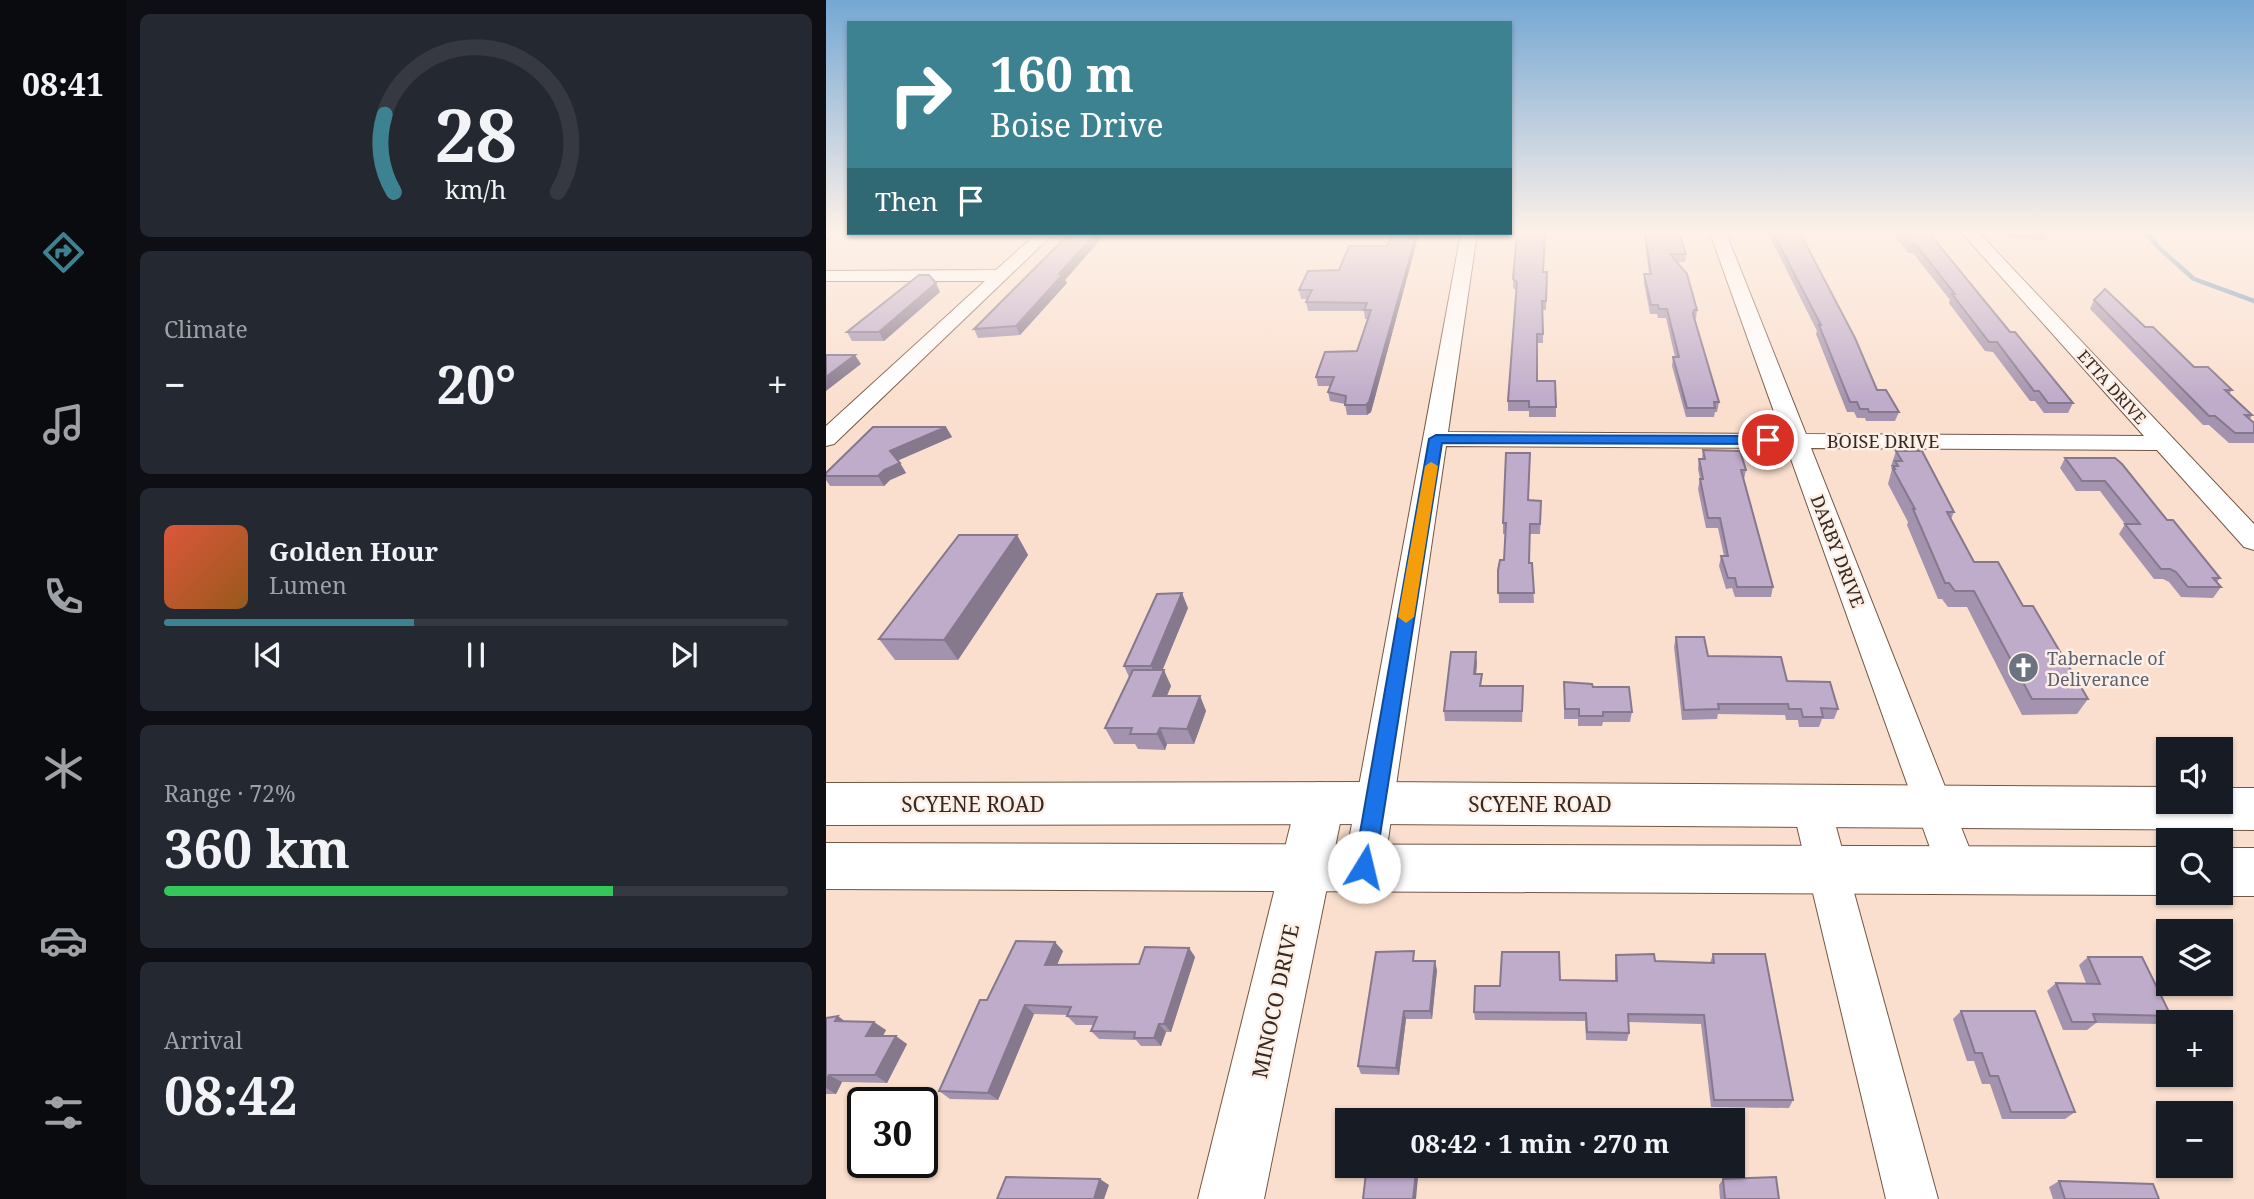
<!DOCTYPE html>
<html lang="en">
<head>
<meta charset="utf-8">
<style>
  body { margin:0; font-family:"Noto Serif",serif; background:#242831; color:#f1f3f6; height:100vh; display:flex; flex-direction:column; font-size:26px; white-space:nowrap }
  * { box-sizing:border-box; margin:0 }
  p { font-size:23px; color:#9ea1a6 }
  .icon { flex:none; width:38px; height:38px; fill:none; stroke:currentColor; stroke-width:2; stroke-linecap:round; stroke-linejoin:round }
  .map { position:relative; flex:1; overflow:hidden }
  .panel { display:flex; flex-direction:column; gap:14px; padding:14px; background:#0d0f14; width:700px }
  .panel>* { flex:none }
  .hud { position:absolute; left:21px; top:21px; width:665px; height:214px; border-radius:0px; box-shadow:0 2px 5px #0004; background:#3d8290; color:#fff; overflow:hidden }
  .fabs { position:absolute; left:1330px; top:737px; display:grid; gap:14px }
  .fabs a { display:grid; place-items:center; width:77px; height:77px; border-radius:0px; background:#171b24; box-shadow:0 2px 5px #0004; font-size:35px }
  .speed { position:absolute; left:21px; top:1087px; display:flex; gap:14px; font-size:35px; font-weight:700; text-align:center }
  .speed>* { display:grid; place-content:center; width:91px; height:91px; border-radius:50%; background:#171b24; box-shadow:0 2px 5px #0004; line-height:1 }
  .speed .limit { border:4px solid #111; border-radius:10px; background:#fff; color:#111 }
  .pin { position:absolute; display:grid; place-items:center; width:60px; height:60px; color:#fff; margin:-30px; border:4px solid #fff; border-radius:50%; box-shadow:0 2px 7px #0007 }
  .me { position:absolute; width:77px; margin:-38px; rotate:9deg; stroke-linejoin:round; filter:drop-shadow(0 0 5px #0008) }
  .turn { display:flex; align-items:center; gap:24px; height:147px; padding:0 28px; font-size:32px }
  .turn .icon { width:91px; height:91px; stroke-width:2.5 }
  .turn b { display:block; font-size:49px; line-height:60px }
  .then { display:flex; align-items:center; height:66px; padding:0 28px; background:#0003; gap:14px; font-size:26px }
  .big { font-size:52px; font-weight:700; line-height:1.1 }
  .panel .widget { flex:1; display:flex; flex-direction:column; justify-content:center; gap:10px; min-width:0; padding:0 24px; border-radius:10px; background:#242831 }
  .panel .dial { align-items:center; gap:0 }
  .dial svg { height:182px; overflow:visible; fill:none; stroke:#363941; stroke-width:7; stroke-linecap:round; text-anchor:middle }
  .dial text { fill:#f1f3f6; stroke:none }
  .song { display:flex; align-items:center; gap:21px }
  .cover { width:84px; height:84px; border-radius:10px; background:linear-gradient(135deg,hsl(10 70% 55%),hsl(30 70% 35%)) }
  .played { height:7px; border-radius:4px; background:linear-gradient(90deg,#3d8290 40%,#363941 40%) }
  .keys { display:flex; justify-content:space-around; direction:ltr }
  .heat { display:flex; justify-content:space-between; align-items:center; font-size:38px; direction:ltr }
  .charge { height:10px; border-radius:5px; background:linear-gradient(90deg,#34c759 72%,#363941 0) }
  .trip { position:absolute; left:509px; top:1108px; width:410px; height:70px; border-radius:0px; background:#171b24; box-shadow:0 2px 5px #0004; font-weight:700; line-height:70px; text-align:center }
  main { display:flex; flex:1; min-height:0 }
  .menu { display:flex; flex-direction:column; width:126px; justify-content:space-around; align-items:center; background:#090b0e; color:#9ea1a6 }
  .menu .icon { width:49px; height:49px }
  .menu .on { color:#3d8290 }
  .menu b { font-size:32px; color:#f1f3f6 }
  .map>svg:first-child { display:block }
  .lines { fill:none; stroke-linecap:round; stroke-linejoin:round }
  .stream { stroke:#6994b4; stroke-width:4.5 }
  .street-casing { stroke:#735644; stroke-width:2 }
  .secondary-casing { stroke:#735644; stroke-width:2 }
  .primary-casing { stroke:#735644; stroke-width:2 }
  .street { fill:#fff; fill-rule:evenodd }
  .secondary { fill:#fff; fill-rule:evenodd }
  .primary { fill:#fff; fill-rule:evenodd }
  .wall { fill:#a493ae }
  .shaded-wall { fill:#86788d }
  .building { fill:#bfabca; stroke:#86788d; stroke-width:2 }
  .route { fill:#1a73e8; stroke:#114b97; stroke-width:2 }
  .slow { fill:#f59e0b }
  .labels { text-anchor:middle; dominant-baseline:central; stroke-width:5; stroke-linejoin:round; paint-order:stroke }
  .far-street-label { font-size:16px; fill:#362921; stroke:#fdefe6 }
  .street-label { font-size:18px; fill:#362921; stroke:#fdefe6 }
  .worship-label { font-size:18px; fill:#5b616d; stroke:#fdefe6; text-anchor:start }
  .near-street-label { font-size:21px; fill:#362921; stroke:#fdefe6 }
</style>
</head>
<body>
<main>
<nav class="menu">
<b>08:41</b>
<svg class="icon on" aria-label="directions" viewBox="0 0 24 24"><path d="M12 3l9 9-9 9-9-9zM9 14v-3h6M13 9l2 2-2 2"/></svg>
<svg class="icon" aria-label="music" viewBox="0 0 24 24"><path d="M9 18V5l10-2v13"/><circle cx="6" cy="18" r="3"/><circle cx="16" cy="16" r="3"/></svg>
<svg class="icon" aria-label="phone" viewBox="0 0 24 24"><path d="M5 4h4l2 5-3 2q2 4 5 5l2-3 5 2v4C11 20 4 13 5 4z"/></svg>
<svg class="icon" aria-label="climate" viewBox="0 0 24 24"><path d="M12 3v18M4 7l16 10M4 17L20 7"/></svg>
<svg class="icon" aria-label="car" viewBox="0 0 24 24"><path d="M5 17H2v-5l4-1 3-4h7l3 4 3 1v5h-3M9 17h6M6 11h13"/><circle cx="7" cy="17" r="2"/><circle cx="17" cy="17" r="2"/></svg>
<svg class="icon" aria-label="filters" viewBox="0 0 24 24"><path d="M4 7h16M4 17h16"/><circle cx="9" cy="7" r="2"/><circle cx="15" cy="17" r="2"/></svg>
</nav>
<section class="panel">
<div class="widget dial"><svg viewBox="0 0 100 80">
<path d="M14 69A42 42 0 1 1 86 69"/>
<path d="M14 69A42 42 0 0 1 10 35" stroke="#3d8290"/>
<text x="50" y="56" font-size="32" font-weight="700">28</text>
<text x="50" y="72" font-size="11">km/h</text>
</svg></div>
<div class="widget"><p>Climate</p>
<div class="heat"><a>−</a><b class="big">20°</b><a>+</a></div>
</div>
<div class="widget">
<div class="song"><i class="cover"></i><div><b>Golden Hour</b><p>Lumen</p></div></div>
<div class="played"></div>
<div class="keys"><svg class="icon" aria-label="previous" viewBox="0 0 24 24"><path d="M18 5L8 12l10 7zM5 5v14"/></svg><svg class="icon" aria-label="pause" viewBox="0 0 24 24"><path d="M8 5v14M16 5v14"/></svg><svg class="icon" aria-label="next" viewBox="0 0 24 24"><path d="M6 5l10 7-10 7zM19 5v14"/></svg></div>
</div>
<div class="widget"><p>Range · 72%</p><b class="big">360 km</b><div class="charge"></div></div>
<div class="widget"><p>Arrival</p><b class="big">08:42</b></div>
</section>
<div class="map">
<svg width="1428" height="1199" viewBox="0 0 1428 1199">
  <rect width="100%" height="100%" fill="#fadfce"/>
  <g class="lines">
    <polyline class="stream" points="1321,233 1333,248 1368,279 1428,301"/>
    <defs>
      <g id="street">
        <polygon points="0,233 11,233 0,240"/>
        <polygon points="211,233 228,233 8,444 0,446 0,426 159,281 0,281 0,271 170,270"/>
        <polygon points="635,233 651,233 622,432 956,434 884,233 900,233 980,434 1318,436 1136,233 1153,233 1428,524 1428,550 1418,547 1331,450 985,448 1152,870 1146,883 1132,888 1118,883 1112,870 961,448 620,446 558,867 552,880 538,885 524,880 518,867"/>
        <polygon points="985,789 998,794 1004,805 1112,1199 1060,1199 966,805 972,794"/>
      </g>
      <polygon id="secondary" points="494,782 511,788 518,803 438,1199 372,1199 470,803 477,788"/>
      <g id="primary">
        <polygon points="549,782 1342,787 1342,802 1395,802 1395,788 1428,788 1428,830 549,824 0,825 0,783"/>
        <polygon points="0,843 1342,847 1342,892 1347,892 1342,895 0,889"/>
        <polygon points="1395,848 1428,848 1428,896 1395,896 1387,892 1395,892"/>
      </g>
    </defs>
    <use href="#street" class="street-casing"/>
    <use href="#secondary" class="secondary-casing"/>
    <use href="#primary" class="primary-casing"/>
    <use href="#street" class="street"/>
    <use href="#secondary" class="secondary"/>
    <use href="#primary" class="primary"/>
  </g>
  <g class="wall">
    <polygon points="818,233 853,233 860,254 859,262 851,262 871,310 870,319 868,319 893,402 891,412 889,412 888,417 860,417 846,366 847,357 849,357 840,318 832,318 831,314 824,314 818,283 818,274 823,274"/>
    <polygon points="942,233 974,233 1051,390 1073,412 1069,421 1040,421 1039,418 1031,418 1028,412 1021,412 990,334 991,331"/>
    <polygon points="1067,233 1103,233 1184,332 1247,403 1242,413 1218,413 1209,401 1204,401 1167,352 1159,351 1123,303 1124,300 1087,253 1082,253"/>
    <polygon points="1181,233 1222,233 1219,240 1186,238"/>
    <polygon points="592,237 545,412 541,415 521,415 519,404 504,401 502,392 504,386 492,386 490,377 531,351 542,319 539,319 538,311 482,311 480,302 482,299 475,299 473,290 561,246"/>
    <polygon points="275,239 239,280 241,283 194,335 152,338 148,329"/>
    <polygon points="717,272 721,272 720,310 717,310 717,343 711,343 711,381 730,407 730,417 703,417 703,411 682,411 682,401 690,290 687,288 687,279"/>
    <polygon points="114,292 58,341 26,341 21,332"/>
    <polygon points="1268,300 1319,327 1368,367 1406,390 1403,394 1426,415 1424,419 1428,423 1428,443 1403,443 1383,425 1377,425 1264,309"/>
    <polygon points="120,427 126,437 72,460 80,473 64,480 58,486 4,486 0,480 0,473"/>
    <polygon points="877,450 920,470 918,479 947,587 945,597 909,597 906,588 900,589 893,566 895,556 898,556 892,528 880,528 872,489 874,479 872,469 873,459 876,459"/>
    <polygon points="1070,451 1128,512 1125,519 1148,562 1197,606 1262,699 1251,714 1196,715 1141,607 1122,607 1116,599 1112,599 1081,525 1082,522 1062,484 1066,469 1065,466"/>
    <polygon points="1239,458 1289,458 1341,520 1394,578 1391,582 1395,587 1387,598 1355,597 1343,582 1337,579 1328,579 1293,534 1299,524 1274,491 1250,491 1234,468"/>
    <polygon points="704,463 702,500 715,511 714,534 704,534 703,563 706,563 708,603 673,603 672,570 678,560 680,534 677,534 677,523"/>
    <polygon points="191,535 202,555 132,660 69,660 53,639"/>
    <polygon points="362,608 336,670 345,686 341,696 374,696 380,711 368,744 341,744 339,750 312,749 309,744 288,744 279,728 303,677 298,666"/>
    <polygon points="850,637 882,656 961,681 1012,709 1008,719 996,719 993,727 973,727 972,720 960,720 959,715 892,714 891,719 856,720 848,647"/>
    <polygon points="651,663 650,674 656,686 697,696 696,722 619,721 618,711"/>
    <polygon points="738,682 767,687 806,712 804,722 777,722 776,726 752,726 752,719 738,719"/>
    <polygon points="363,948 369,957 345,1032 340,1032 335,1046 315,1046 310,1040 273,1039 265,1031 268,1025 250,1025 241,1016 242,1015 208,1014 172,1100 124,1099 113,1091 161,1000 237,951 231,965 313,964"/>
    <polygon points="887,954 967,1100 963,1108 885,1107 875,1024 802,1022 803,1033 801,1041 760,1040 759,1021 649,1020 648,1012 674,986 734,980 789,981 789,964 790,955 829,961 884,963"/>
    <polygon points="1262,957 1345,1016 1334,1024 1270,1023 1261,1030 1237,1030 1221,991 1230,983 1260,983 1253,965"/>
    <polygon points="590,961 611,970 606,1019 580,1019 573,1075 535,1074 532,1066"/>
    <polygon points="1135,1011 1249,1112 1239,1119 1176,1119 1164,1084 1156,1084 1148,1061 1141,1061 1127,1019"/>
    <polygon points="0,1018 60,1030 57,1036 81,1044 61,1083 16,1082 10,1094 0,1094"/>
    <polygon points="897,1179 953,1199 894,1199 893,1185"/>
    <polygon points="1233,1181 1333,1199 1227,1199 1223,1187"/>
  </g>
  <g class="shaded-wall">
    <polygon points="270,233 273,233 275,239 239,280 241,283 194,335 190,326 233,274"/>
    <polygon points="591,233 592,233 592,237 545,412 541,415 540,405"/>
    <polygon points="110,283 114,292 58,341 53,332"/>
    <polygon points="29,355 35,364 0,391 0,377"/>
    <polygon points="120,427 126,437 71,461 64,451"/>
    <polygon points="74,463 80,473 64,480 58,486 52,476 58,470"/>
    <polygon points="191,535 202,555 132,660 118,640"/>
    <polygon points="356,593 362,608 332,681 325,666"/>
    <polygon points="650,652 651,663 649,684 648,674"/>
    <polygon points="338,670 345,686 334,711 327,696"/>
    <polygon points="374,696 380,711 368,744 361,729"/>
    <polygon points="334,728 341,744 339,750 331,734"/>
    <polygon points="229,942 237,951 227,974 219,965"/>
    <polygon points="363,948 369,957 345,1032 338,1024"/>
    <polygon points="609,961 611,970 606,1019 604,1011"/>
    <polygon points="199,1005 208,1014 172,1100 162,1093"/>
    <polygon points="578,1011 580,1019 573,1075 570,1068"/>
    <polygon points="12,1016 24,1025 9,1021"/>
    <polygon points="48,1022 60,1030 52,1044 40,1036"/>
    <polygon points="333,1024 340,1032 335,1046 328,1038"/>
    <polygon points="70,1036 81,1044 61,1083 49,1075"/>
    <polygon points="3,1075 16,1082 10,1094 0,1088 0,1081"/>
    <polygon points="590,1172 592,1178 590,1199 587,1199"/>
    <polygon points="274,1179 283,1185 278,1199 268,1199"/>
  </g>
  <g class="building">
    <polygon points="244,233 270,233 233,274 237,274 190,326 148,329"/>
    <polygon points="566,233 591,233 543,402 540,405 519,405 520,396 502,392 508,377 490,377 499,352 531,351 545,310 538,310 541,303 480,302 486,290 473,290 482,271 513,270 523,246 561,246"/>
    <polygon points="691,233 719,233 717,272 721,272 720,301 716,301 717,334 711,334 711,381 729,381 730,407 703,407 703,401 682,401 691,282 687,279"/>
    <polygon points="819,233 853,233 860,254 844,254 861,274 871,310 868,310 867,314 893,402 888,402 889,408 861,408 847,357 853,357 841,309 833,309 832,305 825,305 818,274 825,274"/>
    <polygon points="947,233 974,233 1029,338 1051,390 1060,390 1073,412 1043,412 1042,409 1034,409 1031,402 1024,402 993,325 995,325"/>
    <polygon points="1075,233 1103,233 1184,332 1189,332 1247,403 1222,403 1213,391 1208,391 1171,342 1163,342 1126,294 1129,294 1090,245 1084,245"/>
    <polygon points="93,275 103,275 110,283 53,332 21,332"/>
    <polygon points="1279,289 1319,327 1327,327 1368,367 1382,367 1406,390 1399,390 1426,415 1419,415 1428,423 1428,433 1409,433 1389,416 1383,416 1268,300"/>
    <polygon points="0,355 29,355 0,377"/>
    <polygon points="47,427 120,427 64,451 74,463 58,470 52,476 0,476 0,473"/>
    <polygon points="877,450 914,451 920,470 915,470 947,587 911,587 909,578 902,578 895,556 902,556 894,518 882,518 874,479 877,479 873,459 879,459"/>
    <polygon points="1070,451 1096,451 1128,512 1121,512 1148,562 1172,562 1197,606 1207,606 1262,699 1206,699 1148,591 1129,591 1123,583 1119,583 1087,509 1089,509 1067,469 1069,469 1067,466 1072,466 1069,461 1076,461"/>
    <polygon points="680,453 704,453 702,500 715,501 714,524 704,524 703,563 706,563 708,593 672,593 672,570 674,560 678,560 680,523 677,523"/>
    <polygon points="1239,458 1289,458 1296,464 1341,520 1347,520 1394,578 1387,578 1395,587 1362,587 1350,572 1344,569 1335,569 1299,524 1314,524 1279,481 1256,481"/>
    <polygon points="133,535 191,535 118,640 53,639"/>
    <polygon points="356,593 325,666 298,666 331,594"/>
    <polygon points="850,637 878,637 882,656 955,657 961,681 1004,682 1012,709 995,708 997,717 977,717 975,709 963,709 962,704 892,704 893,709 858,710"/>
    <polygon points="625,652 650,652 648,674 656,674 654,686 697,686 696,711 618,711"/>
    <polygon points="307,670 338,670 327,696 374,696 361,729 334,728 331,734 304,734 306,728 279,728"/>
    <polygon points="738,682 766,684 767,687 803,687 806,712 777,712 777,716 753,716 753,709 739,709"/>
    <polygon points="190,941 229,942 219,965 313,964 319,947 363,948 338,1024 333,1024 328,1038 308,1038 309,1032 265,1031 271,1017 241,1016 245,1007 199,1005 162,1093 113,1091 154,1000 161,1000"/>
    <polygon points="588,951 587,961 609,961 604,1011 578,1011 570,1068 532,1066 550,952"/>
    <polygon points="676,952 733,952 734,980 791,981 790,955 828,954 829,961 888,963 887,954 939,954 967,1100 888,1100 878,1015 802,1014 803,1033 761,1032 760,1013 648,1012 649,986 674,986"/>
    <polygon points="1262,957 1316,957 1345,1016 1267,1014 1270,1022 1246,1022 1230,983 1274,984"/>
    <polygon points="1135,1011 1209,1011 1249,1112 1185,1112 1172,1076 1164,1076 1156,1053 1149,1053"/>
    <polygon points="12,1016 9,1021 48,1022 40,1036 70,1036 49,1075 3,1075 0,1081 0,1018"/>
    <polygon points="590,1172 587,1199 537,1199 540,1173"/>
    <polygon points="180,1177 274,1179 268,1199 171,1199"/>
    <polygon points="950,1177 953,1199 899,1199 897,1179"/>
    <polygon points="1233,1181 1327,1184 1333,1199 1239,1199"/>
  </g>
  <linearGradient id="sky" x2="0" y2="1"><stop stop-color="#75a7d3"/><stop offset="0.58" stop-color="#fdf1e9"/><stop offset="1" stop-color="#fdf1e9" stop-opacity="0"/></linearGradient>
  <rect width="1428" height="400" fill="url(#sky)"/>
  <polygon class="route" points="610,435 942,436 948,440 942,444 616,443 549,867 546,873 538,876 531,873 528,867 603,439"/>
  <polygon class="slow" points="605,462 612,466 588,617 580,623 572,617 599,466"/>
  <defs>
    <symbol id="church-disc" viewBox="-11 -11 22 22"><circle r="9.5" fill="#6b7280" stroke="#fdefe6"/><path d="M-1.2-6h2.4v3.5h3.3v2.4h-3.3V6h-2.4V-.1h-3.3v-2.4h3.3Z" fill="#fff"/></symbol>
  </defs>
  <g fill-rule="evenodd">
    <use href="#church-disc" x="1180" y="650" width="35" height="35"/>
  </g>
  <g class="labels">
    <g class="far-street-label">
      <text transform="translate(1286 387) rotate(48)">ETTA DRIVE</text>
    </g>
    <g class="street-label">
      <text x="1057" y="441">BOISE DRIVE</text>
      <text transform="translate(1012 551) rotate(69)">DARBY DRIVE</text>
    </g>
    <g class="worship-label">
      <text x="1221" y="658">Tabernacle of<tspan x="1221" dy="21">Deliverance</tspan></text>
    </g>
    <g class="near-street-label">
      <text x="147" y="804">SCYENE ROAD</text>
      <text x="714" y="804">SCYENE ROAD</text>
      <text transform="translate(449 1001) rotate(-78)">MINOCO DRIVE</text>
    </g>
  </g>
</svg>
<div class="fabs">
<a><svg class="icon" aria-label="sound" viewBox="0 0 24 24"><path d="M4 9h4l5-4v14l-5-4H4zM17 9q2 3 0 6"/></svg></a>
<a><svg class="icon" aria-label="search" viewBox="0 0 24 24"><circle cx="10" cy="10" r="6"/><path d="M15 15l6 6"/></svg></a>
<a><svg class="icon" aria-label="layers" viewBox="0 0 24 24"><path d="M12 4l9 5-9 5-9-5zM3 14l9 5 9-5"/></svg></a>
<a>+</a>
<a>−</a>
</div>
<div class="speed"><div class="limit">30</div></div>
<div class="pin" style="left:942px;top:440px;background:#d93025"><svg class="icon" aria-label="arrive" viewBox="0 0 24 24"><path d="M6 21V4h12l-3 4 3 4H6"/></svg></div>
<svg class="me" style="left:538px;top:867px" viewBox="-20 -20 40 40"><circle r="19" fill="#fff"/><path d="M0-13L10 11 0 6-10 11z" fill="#1a73e8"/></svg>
<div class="trip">08:42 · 1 min · 270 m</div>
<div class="hud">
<div class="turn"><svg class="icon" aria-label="right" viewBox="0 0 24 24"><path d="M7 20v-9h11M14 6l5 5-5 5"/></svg><div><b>160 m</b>Boise Drive</div></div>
<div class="then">Then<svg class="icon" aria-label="arrive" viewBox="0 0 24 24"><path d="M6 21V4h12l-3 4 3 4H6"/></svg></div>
</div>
</div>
</main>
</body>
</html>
